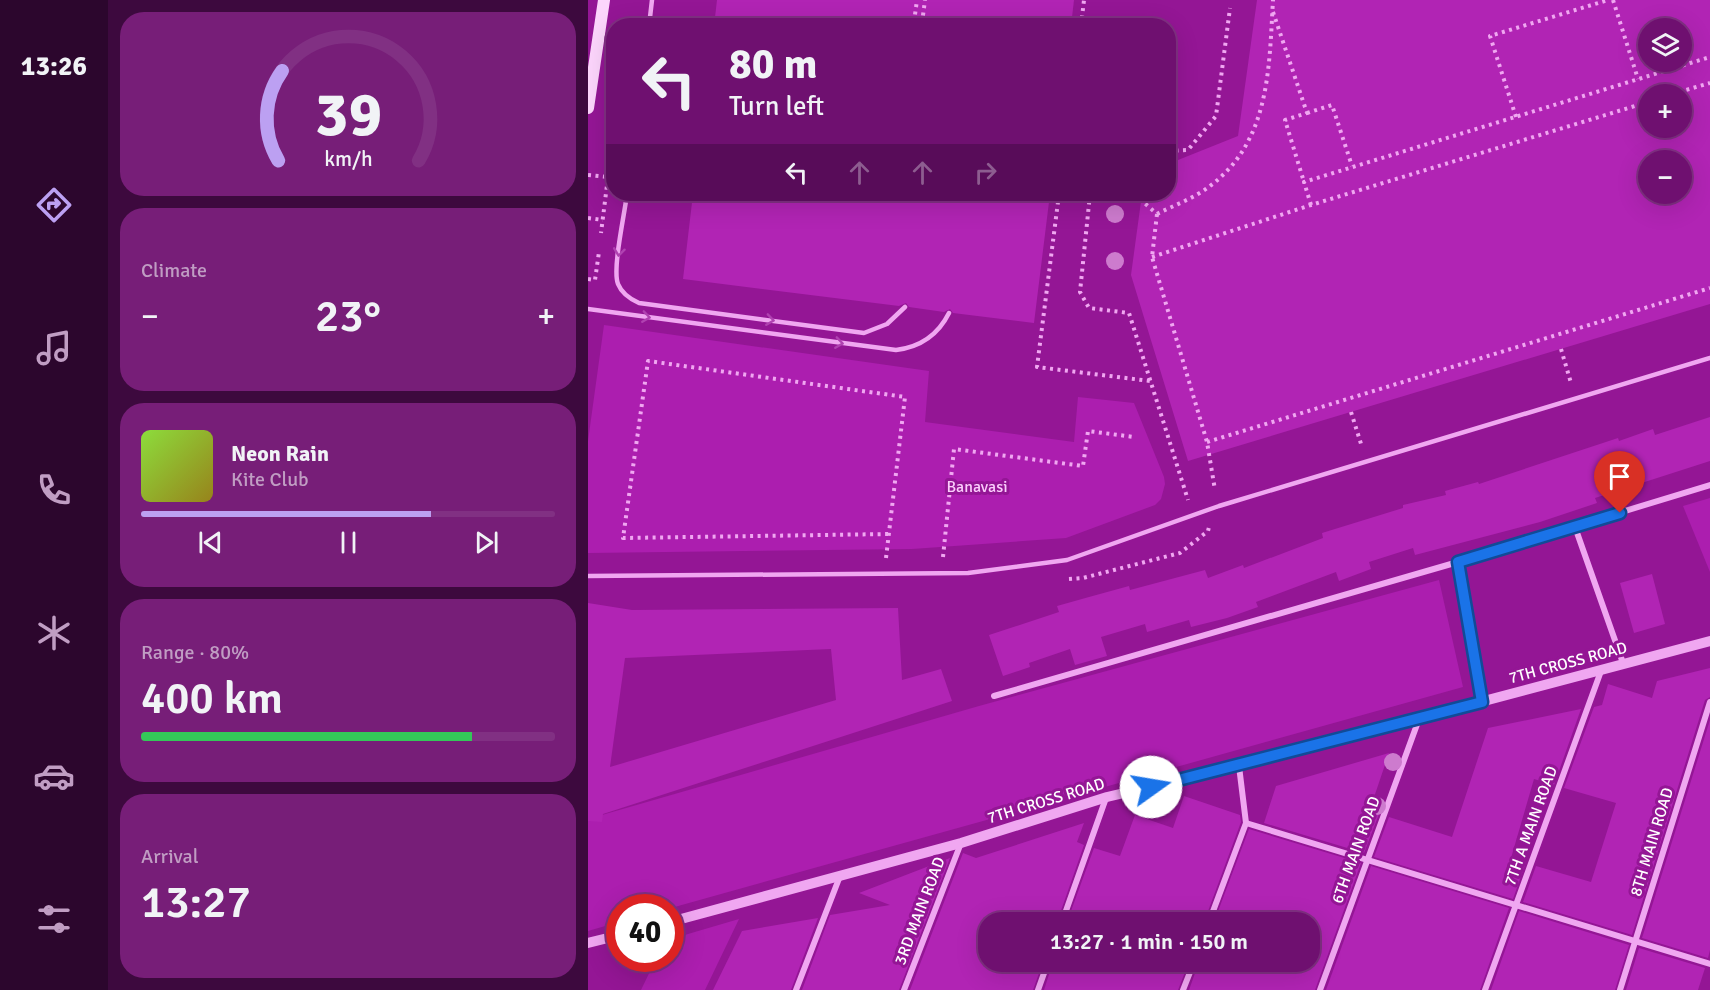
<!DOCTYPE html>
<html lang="en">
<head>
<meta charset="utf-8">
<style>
  body { margin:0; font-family:Signika,sans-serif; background:#771e78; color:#f1f3f6; height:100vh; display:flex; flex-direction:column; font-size:22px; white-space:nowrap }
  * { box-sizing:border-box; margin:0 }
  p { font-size:20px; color:#c09dc3 }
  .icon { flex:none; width:33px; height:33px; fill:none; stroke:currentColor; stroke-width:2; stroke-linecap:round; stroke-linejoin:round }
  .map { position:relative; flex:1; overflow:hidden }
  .sheet { display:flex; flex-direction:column; gap:12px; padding:12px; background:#3d093e; width:480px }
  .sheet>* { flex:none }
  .guide { position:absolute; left:18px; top:18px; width:570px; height:183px; border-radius:24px; box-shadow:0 6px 24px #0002,0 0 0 2px #813083; background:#6f1070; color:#f1f3f6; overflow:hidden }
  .fabs { position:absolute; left:1050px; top:18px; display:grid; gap:12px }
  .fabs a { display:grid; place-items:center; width:54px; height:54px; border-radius:50%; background:#6f1070; box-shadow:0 6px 24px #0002,0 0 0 2px #813083; font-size:30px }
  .speed { position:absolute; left:18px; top:894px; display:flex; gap:12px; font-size:30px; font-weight:700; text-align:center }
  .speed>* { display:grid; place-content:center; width:78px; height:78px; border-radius:50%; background:#6f1070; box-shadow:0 6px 24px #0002,0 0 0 2px #813083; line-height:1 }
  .speed .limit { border:9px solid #d22; background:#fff; color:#111 }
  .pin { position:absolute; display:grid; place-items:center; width:51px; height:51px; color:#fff; margin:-62px -26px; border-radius:50% 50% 50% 0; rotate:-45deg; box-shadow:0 0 6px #0007 }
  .pin .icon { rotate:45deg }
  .me { position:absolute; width:66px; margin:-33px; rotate:77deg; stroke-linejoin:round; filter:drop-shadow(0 0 4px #0008) }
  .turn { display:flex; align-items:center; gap:21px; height:126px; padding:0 24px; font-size:27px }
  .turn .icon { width:78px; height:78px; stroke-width:2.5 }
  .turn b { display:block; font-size:42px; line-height:51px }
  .lanes { display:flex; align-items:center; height:57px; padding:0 24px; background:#0003; justify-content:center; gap:30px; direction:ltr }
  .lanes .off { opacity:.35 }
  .big { font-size:45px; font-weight:600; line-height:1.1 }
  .sheet .card { flex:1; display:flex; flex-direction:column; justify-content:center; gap:9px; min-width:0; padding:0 21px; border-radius:24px; background:#771e78 }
  .sheet .dial { align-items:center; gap:0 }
  .dial svg { height:156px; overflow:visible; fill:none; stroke:#813083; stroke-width:7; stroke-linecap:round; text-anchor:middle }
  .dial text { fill:#f1f3f6; stroke:none }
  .song { display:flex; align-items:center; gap:18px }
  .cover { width:72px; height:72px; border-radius:9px; background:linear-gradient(135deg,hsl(90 70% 55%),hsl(50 70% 35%)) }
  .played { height:6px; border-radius:3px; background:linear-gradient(90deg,#bca0f2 70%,#813083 70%) }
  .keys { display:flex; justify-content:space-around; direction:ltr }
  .heat { display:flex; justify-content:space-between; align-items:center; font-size:33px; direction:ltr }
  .charge { height:9px; border-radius:4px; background:linear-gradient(90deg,#34c759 80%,#813083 0) }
  .trip { position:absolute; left:390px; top:912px; width:342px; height:60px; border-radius:24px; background:#6f1070; box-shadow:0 6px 24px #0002,0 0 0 2px #813083; font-weight:600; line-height:60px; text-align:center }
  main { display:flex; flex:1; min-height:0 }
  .menu { display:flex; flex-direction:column; width:108px; justify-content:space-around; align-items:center; background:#2c062d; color:#c09dc3 }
  .menu .icon { width:42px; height:42px }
  .menu .active { color:#bca0f2 }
  .menu b { font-size:27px; color:#f1f3f6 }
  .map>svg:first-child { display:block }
  .green { fill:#ac1eaf }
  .building { fill:#b124b4; fill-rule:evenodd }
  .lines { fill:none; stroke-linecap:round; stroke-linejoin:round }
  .path { stroke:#f0a7f1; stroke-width:4; stroke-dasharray:3 4.5; stroke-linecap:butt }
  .service { stroke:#f0a7f1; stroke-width:4.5 }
  .minor { stroke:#f0a7f1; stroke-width:6 }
  .tertiary { stroke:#f0a7f1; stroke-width:10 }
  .secondary { stroke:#fcd5fc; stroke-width:12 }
  .tree { fill:#cd7bce }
  .oneway { stroke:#b042b1 }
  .route-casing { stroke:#114b97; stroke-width:15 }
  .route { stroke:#1a73e8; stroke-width:10 }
  .labels { text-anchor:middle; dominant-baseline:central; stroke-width:6; stroke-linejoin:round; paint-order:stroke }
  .park-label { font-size:16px; fill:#fbcefc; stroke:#941695 }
  .street-label { font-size:16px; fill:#fff; stroke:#941695 }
</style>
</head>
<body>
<main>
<nav class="menu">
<b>13:26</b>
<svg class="icon active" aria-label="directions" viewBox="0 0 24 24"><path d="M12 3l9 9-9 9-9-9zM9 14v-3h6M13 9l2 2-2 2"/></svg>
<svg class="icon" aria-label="music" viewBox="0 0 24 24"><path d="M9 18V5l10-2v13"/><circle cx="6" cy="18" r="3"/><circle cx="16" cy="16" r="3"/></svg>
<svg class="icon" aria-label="phone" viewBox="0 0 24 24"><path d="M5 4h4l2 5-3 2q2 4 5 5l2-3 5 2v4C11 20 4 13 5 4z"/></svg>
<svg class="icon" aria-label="climate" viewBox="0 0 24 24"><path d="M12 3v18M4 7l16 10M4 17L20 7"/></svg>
<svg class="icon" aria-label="car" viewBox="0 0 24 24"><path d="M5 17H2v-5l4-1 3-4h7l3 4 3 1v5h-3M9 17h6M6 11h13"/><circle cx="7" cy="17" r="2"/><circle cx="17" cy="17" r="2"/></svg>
<svg class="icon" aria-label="filters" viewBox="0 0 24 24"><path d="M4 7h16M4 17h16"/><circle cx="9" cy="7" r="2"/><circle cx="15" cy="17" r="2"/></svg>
</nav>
<section class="sheet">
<div class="card dial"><svg viewBox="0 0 100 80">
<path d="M14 69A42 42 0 1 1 86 69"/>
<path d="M14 69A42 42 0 0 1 16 23" stroke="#bca0f2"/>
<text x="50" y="56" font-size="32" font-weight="700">39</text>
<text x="50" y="72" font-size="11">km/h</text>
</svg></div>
<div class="card"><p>Climate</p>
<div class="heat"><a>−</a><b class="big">23°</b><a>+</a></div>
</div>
<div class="card">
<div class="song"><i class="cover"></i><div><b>Neon Rain</b><p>Kite Club</p></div></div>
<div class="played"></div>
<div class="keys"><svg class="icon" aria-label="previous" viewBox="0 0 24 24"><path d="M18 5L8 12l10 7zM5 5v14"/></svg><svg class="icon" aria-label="pause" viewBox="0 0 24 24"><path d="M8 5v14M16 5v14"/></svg><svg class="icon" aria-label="next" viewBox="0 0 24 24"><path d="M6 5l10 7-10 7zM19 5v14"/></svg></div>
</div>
<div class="card"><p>Range · 80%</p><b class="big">400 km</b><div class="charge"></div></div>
<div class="card"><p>Arrival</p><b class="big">13:27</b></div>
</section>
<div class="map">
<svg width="1122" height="990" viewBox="0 0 1122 990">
  <rect width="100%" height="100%" fill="#941695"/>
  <g class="green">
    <polygon points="16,325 341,371 337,422 486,442 490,397 546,403 576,477 577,484 573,499 567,505 478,538 324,549 0,553 0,441"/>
    <polygon points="1122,498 1122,572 1095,506"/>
    <polygon points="851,580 875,687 83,908 32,908 31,922 0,931 0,819 391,706"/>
    <polygon points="151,919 117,990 53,990 68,959 82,958 83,939"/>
  </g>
  <g class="building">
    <polygon points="129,0 486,0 483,26 126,26"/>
    <path d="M 669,0 L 1122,0 L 1122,304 L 600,461 L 543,275 L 554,194 L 580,194 L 580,164 L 650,136 ZM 1060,28 L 1094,28 L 1094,62 L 1060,62 ZM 1060,94 L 1094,94 L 1094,128 L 1060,128 ZM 1060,160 L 1094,160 L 1094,194 L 1060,194 Z"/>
    <polygon points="105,194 462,194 446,323 365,313 362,309 356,312 321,307 318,303 311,306 95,279"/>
    <polygon points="1122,417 1122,461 1007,498 1009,503 952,522 827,555 825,548 781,562 783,569 751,581 748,572 668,602 670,607 639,618 603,627 601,620 559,632 557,624 513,637 519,656 487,665 482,649 441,663 442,667 415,676 401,635 471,612 469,606 501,597 541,586 542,590 617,570 620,578 655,565 656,568 735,538 734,533 815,508 815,505 858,495 857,491 890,482 891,484 1030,438 1031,441 1065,429 1067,435"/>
    <polygon points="1064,574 1077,624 1046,633 1032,583"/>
    <path d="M 0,603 L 44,610 L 310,608 L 314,680 L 353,669 L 364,701 L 15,814 L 14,822 L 0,821 ZM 243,649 L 248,700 L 22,767 L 37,658 Z"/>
    <polygon points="1122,668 1122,697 1117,700 1044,935 935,902 948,866 1003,882 1028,803 976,788 1006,707 1014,705 1020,684 1064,698 1069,681"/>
    <polygon points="993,709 966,785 946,779 923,858 938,862 925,899 786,857 801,817 864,837 900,728"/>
    <polygon points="1122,720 1122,950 1120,958 1054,938"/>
    <polygon points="801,753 781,812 791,814 776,853 676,823 688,786"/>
    <polygon points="596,796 652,815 653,822 616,922 479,922 506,848 532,856 547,815 585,828"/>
    <polygon points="496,823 489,842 496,845 469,922 400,922 400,962 455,962 445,990 322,990 375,853 388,858"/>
    <polygon points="661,829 773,863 727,990 601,990 611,962 722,962 722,922 626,922"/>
    <polygon points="362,858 311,990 214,990 242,915 302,905 271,893"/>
    <polygon points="783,866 921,908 892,990 738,990"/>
    <polygon points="931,911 1041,945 1027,990 903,990"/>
    <polygon points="230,918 203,990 125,990 154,931"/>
    <polygon points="1051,948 1117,968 1110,990 1038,990"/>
    <polygon points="465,962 601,962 590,990 456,990"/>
  </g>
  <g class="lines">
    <g class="path">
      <polyline points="1025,0 1050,79"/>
      <polyline points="685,12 719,113 697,120 716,182"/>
      <polyline points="326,22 329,0"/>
      <polyline points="334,23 337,0"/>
      <polyline points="493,26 496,0"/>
      <polyline points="1084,94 1122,83"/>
      <polyline points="719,113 744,105 764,166"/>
      <polyline points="928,117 902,36 1020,0"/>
      <polyline points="580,151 600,150 628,116 642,8"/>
      <polyline points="0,175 20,177 13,233"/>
      <polyline points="471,194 449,367 562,381"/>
      <polyline points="502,194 492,292 501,308 541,313 600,500"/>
      <polyline points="546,194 569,214"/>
      <polyline points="723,205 716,182 1122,57"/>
      <polyline points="569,214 564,257 619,442 627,490"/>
      <path d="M 569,214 C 586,205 607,198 622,186 C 682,141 681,69 685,0"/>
      <polyline points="0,218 15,220"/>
      <polyline points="564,257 723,205 1060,102"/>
      <polyline points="0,279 7,280 11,252"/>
      <polyline points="973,349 983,383"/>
      <polyline points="763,412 774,447"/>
      <polyline points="619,442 1122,288"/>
      <polyline points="355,557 366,449 495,466 500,431 546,437"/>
      <polyline points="298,558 317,397 60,361 35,538 301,534"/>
      <polyline points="481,579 495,578 592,553 620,531 621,527"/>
    </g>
    <g class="service">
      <polyline points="61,26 64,0"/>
      <path d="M 39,194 C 37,212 24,269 30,284 C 34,294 42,299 51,303 L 276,333 L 299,324 L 317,307"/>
      <path d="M 0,309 L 308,350 C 333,347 350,335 361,313"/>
      <polyline points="0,576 380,573 479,560 631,506 1122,358"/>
    </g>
    <g class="minor">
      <polyline points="987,527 1035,663"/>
      <polyline points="870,562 894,702"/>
      <polyline points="406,696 870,562 1122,485"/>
      <polyline points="658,823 1122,964"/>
      <polyline points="474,922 518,798"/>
      <polyline points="621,922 658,823 651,766"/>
      <polyline points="208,990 252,876"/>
      <polyline points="316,990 373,843"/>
      <polyline points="450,990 460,962"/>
      <polyline points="595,990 606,962"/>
      <polyline points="732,990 831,719"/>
      <polyline points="897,990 1013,671"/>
      <polyline points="1032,990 1122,702"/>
    </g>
    <g class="tertiary">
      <polyline points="82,922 373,843 519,797 651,766 1122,641"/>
      <polyline points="0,943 32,935"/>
    </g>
    <polyline class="secondary" points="0,108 16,0"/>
  </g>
  <g class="tree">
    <circle cx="527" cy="214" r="9"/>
    <circle cx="527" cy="261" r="9"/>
    <circle cx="805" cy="762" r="9"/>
    <circle cx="789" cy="806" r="9"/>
  </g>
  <defs><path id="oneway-chevron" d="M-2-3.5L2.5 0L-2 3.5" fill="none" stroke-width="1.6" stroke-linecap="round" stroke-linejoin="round" transform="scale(1.5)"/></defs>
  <g class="oneway">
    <use href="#oneway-chevron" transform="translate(31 252) rotate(97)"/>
    <use href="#oneway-chevron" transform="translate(58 317) rotate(8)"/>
    <use href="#oneway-chevron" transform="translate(182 320) rotate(8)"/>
    <use href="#oneway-chevron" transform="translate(251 343) rotate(8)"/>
  </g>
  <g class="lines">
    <defs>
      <polyline id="route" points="563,787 894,702 870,562 1032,513"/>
    </defs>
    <use href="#route" class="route-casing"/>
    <use href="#route" class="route"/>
  </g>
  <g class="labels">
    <g class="park-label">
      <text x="389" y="487">Banavasi</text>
    </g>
    <g class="street-label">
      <text transform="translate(980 663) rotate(-15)">7TH CROSS ROAD</text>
      <text transform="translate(458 801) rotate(-17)">7TH CROSS ROAD</text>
      <text transform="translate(943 826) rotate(-70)">7TH A MAIN ROAD</text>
      <text transform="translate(1064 842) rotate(-73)">8TH MAIN ROAD</text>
      <text transform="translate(768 850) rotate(-70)">6TH MAIN ROAD</text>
      <text transform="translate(332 911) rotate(-69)">3RD MAIN ROAD</text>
    </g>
  </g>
</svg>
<div class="fabs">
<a><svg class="icon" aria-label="layers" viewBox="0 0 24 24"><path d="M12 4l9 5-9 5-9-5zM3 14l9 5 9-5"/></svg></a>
<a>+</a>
<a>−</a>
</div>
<div class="speed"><div class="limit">40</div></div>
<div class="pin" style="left:1032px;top:513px;background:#d93025"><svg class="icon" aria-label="arrive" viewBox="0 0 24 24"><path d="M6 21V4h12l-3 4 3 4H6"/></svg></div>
<svg class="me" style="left:563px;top:787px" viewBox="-20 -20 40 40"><circle r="19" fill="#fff"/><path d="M0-13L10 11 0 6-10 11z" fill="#1a73e8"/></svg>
<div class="trip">13:27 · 1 min · 150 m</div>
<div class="guide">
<div class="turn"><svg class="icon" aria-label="left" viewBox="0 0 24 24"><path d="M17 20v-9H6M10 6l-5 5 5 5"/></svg><div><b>80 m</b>Turn left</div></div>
<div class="lanes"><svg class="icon" aria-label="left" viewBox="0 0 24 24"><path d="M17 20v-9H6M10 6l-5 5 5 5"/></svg><svg class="icon off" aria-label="ahead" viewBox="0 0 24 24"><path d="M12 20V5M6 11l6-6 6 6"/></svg><svg class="icon off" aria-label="ahead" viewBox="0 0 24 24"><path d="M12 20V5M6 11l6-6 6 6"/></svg><svg class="icon off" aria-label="right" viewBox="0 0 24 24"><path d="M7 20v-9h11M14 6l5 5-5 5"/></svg></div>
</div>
</div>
</main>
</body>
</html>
